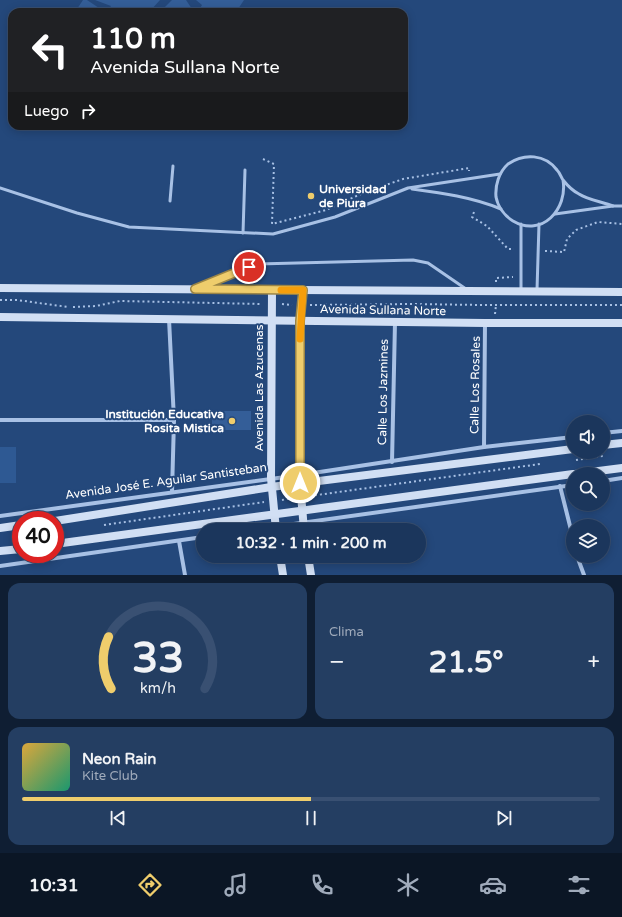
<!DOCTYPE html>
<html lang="es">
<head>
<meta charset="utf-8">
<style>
  body { margin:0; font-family:"Varela Round",sans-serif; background:#243e62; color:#f1f3f6; height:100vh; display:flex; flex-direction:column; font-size:15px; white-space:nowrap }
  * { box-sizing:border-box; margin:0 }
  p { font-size:13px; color:#a0abbb }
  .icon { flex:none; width:22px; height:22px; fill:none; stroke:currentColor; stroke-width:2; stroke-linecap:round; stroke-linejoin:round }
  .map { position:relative; height:575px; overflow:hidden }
  .side { display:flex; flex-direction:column; gap:8px; padding:8px; background:#0f1e33; flex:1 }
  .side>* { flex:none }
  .hud { position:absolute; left:8px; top:8px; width:400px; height:122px; border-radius:12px; box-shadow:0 2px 10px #0003,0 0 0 1px #395072; background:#202124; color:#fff; overflow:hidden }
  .fabs { position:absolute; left:566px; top:415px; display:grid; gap:8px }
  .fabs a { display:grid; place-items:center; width:44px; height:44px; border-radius:50%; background:#1b365c; box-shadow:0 2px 10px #0003,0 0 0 1px #395072; font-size:20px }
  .speed { position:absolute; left:12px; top:511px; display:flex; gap:8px; font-size:20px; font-weight:700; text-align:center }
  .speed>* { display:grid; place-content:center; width:52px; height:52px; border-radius:50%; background:#1b365c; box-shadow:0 2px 10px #0003,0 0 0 1px #395072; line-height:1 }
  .speed .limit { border:6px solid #d22; background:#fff; color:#111 }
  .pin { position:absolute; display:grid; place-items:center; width:34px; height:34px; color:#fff; margin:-17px; border:2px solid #fff; border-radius:50%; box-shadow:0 1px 4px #0007 }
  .me { position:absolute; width:44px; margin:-22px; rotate:0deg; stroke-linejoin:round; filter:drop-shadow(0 0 3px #0008) }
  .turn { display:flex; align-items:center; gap:14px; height:84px; padding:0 16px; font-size:18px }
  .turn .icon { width:52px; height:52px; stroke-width:2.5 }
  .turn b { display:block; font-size:28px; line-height:34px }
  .then { display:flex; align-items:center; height:38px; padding:0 16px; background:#0003; gap:8px; font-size:15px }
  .big { font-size:30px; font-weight:800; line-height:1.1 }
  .side .tile { flex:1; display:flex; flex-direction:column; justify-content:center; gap:6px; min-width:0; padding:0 14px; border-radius:12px; background:#243e62 }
  .side .dial { align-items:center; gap:0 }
  .dial svg { height:104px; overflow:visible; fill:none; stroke:#395072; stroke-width:7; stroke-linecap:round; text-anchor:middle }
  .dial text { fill:#f1f3f6; stroke:none }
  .song { display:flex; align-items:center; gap:12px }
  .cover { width:48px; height:48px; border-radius:6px; background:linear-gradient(135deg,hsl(40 70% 55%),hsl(160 70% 35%)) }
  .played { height:4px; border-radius:2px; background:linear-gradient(90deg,#efcd6c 50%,#395072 50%) }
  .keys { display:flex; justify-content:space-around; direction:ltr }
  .heat { display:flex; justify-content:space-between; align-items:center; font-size:22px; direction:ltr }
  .side .tiles { flex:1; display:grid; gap:8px; grid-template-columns:1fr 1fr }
  .tile:last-child { grid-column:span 2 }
  .trip { position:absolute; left:196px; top:523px; width:230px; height:40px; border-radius:20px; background:#1b365c; box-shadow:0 2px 10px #0003,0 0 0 1px #395072; font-weight:800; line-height:40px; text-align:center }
  .menu { display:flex; height:64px; justify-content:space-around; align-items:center; background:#0b1625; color:#a0abbb }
  .menu .icon { width:28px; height:28px }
  .menu .selected { color:#efcd6c }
  .menu b { font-size:18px; color:#f1f3f6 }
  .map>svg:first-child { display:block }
  .green { fill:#2e5993 }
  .building { fill:#345e98 }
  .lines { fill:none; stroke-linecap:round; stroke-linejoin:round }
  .path { stroke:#a8c1e5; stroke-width:2; stroke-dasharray:2 3; stroke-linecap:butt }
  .lane { stroke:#a8c1e5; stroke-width:3 }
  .street { stroke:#a8c1e5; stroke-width:4 }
  .secondary { stroke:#d1dff4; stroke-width:8 }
  .route-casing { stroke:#9b8546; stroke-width:10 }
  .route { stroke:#efcd6c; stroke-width:7 }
  .slow { stroke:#f59e0b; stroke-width:7 }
  .poi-dot { fill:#efcd6c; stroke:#24487b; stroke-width:1.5 }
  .labels { text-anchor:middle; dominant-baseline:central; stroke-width:4; stroke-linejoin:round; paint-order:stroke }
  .poi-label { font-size:12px; font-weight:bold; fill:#fff; stroke:#24487b; text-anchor:start }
  .street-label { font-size:12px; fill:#fff; stroke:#24487b }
</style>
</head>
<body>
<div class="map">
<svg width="622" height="575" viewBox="0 0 622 575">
  <rect width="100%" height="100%" fill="#24487b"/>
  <rect class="green" x="0" y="447" width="16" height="36"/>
  <g class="building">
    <polygon points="83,0 87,0 105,12 75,12"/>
    <polygon points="95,0 160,0 149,12 107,12 111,6"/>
    <polygon points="172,0 186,0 194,12 160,12"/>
    <polygon points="196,0 244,0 236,12 198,12 202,5"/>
    <rect x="212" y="411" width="39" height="19"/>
  </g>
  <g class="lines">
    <g class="path">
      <polyline points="263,159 274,164 272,224 326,210 363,193 403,179 469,168 469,171"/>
      <polyline points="474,212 472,217 487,226 508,249 514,249"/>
      <polyline points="545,251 564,252 567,239 576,230 598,222 622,224"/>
      <polyline points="496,282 496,278 513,277"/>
      <polyline points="0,300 17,300 68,307"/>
      <polyline points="282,304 292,305"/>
      <polyline points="310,305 411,304 481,305 622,305"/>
      <polyline points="73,307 96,306 120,301 262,304"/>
      <polyline points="495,314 496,305"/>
      <polyline points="576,460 603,456"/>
      <polyline points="310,496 540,464"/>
      <polyline points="282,500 292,498"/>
      <polyline points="104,525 264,502"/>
    </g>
    <g class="lane">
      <path d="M 563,180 C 568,209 542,238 513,221 C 505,216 498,207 496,197 C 495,185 499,172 508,164 C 524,153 545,154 557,170 C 560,173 561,177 563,180 C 567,185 573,191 579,194 C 588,200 603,202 613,206"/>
      <polyline points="0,188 77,213 129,227 273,234 335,217 408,188 500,174"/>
      <path d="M 412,189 C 442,193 472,197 501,209"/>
      <polyline points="170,201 173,166"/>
      <polyline points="555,214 613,206 622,206"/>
      <polyline points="521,224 521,290"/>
      <polyline points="243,233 245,170"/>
      <polyline points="200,287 239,270 258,264 413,260 428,263 466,289"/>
      <polyline points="537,290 539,224"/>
    </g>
    <g class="street">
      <polyline points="169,319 174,420 172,492"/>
      <polyline points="0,420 174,420"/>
      <polyline points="603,433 622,431"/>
      <polyline points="484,447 485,323"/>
      <polyline points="392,462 395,322"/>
      <polyline points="603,481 622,478"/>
      <polyline points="560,486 573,538"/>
      <polyline points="0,516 300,475 484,447 573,437"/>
      <polyline points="251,530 573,485"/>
      <polyline points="179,541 185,575"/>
      <polyline points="577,556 584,575"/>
      <polyline points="0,566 203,537"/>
    </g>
    <g class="secondary">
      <polyline points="0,288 622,292"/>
      <polyline points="272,290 271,478 276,530"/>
      <polyline points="303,290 300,321 300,483 304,530"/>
      <polyline points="0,317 485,323 622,323"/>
      <polyline points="603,445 622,443"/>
      <polyline points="575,474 622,468"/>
      <polyline points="55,521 271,487 573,449"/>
      <polyline points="0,528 21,525"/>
      <polyline points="55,544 573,474"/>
      <polyline points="0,551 21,549"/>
      <polyline points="280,556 283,575"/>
      <polyline points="308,556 311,575"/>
    </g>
  </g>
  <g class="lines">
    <defs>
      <polyline id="route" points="249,267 195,289 303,290 300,321 300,483"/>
    </defs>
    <use href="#route" class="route-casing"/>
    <use href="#route" class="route"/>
    <polyline class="slow" points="281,290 303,290 300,339"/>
  </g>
  <g class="poi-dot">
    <circle cx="311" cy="196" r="4"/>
    <circle cx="232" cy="421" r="4"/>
  </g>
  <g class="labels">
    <g class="poi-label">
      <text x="319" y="189">Universidad<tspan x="319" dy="14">de Piura</tspan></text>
      <text x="224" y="414" text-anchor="end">Institución Educativa<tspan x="224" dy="14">Rosita Mistica</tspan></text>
    </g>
    <g class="street-label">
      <text transform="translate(383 310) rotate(1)">Avenida Sullana Norte</text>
      <text transform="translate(475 385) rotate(-89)">Calle Los Rosales</text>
      <text transform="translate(259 388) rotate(-90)">Avenida Las Azucenas</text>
      <text transform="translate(383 392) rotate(-89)">Calle Los Jazmines</text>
      <text transform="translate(166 481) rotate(-8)">Avenida José E. Aguilar Santisteban</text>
    </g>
  </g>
</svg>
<div class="fabs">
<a><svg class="icon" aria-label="sound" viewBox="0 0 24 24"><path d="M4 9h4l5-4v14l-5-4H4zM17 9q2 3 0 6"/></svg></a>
<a><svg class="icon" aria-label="search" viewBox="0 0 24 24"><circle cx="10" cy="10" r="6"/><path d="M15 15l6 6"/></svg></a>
<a><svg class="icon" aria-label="layers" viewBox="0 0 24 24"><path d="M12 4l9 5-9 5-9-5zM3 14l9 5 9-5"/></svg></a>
</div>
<div class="speed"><div class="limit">40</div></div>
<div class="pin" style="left:249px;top:267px;background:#d93025"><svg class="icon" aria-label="arrive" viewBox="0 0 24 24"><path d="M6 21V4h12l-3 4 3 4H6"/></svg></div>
<svg class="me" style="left:300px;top:483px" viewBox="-20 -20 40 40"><circle r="17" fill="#efcd6c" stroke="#fff" stroke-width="3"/><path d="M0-11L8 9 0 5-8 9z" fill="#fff"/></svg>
<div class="trip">10:32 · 1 min · 200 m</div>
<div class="hud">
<div class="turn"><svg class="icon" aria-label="left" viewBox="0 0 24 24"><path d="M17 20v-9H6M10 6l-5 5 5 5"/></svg><div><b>110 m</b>Avenida Sullana Norte</div></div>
<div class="then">Luego<svg class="icon" aria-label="right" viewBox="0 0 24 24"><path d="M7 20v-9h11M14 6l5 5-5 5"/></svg></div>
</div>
</div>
<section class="side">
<div class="tiles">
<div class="tile dial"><svg viewBox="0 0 100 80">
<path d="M14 69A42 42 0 1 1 86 69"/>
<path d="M14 69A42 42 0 0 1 12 29" stroke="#efcd6c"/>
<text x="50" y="56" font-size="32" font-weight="700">33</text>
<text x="50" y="72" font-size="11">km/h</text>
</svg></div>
<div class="tile"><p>Clima</p>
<div class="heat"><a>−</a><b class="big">21.5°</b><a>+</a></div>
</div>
<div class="tile">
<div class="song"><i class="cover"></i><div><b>Neon Rain</b><p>Kite Club</p></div></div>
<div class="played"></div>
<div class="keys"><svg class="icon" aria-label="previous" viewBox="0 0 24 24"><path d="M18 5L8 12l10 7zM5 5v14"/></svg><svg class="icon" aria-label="pause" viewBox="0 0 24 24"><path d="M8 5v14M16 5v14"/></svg><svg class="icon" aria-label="next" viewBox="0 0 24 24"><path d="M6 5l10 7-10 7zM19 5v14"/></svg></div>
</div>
</div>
</section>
<nav class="menu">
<b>10:31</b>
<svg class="icon selected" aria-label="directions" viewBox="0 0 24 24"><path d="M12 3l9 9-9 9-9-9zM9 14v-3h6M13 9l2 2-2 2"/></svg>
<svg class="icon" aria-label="music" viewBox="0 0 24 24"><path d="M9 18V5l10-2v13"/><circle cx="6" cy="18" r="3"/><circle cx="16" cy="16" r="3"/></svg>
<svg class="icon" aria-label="phone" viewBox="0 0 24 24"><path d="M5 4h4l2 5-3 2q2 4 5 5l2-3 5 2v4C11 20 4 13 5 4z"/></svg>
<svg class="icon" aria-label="climate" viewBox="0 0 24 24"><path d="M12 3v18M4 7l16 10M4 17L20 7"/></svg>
<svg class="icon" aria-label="car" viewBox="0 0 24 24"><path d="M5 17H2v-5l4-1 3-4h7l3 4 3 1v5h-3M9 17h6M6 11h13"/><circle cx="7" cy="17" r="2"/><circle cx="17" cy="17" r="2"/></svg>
<svg class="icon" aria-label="filters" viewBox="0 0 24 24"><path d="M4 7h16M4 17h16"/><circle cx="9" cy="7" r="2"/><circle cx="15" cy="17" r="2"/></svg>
</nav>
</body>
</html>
